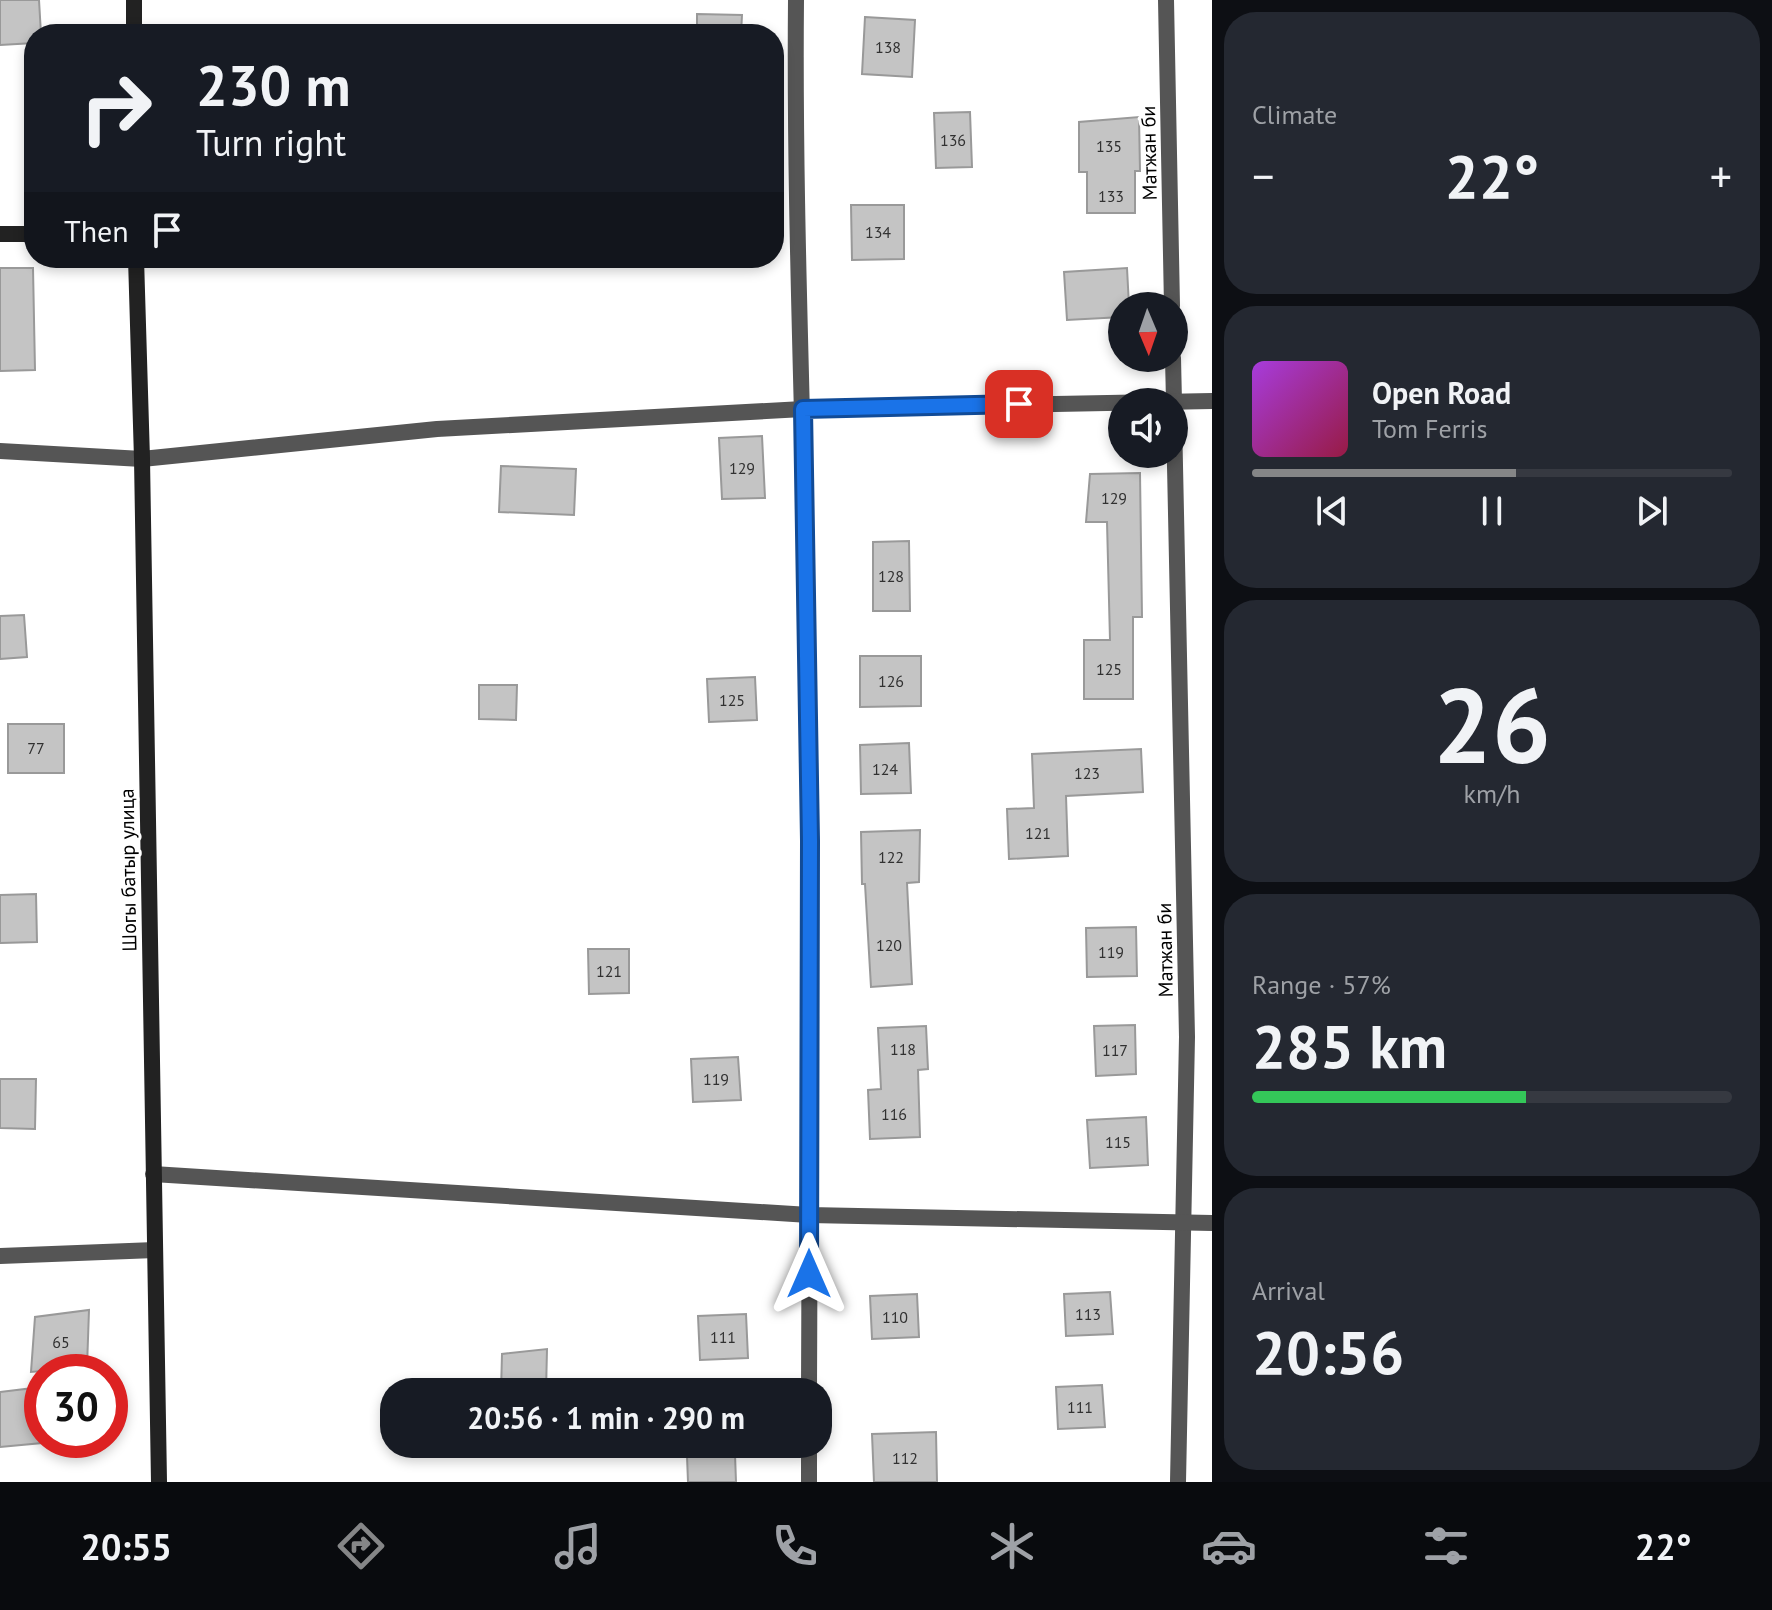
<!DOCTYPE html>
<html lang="en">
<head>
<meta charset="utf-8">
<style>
  body { margin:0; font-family:"PT Sans",sans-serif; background:#242831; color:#f1f3f6; height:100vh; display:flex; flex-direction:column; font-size:30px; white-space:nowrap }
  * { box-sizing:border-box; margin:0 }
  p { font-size:26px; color:#9ea1a6 }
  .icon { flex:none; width:44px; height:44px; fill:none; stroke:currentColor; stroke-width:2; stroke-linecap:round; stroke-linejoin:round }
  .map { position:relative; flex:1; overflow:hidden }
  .sheet { display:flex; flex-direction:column; gap:12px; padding:12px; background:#0d0f14; width:560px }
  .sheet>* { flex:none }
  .hud { position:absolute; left:24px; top:24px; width:760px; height:244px; border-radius:32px; box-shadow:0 4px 12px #0003; background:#171b24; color:#f1f3f6; overflow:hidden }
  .needle { width:52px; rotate:178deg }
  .tools { position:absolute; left:1108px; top:292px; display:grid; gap:16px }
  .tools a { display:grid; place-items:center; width:80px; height:80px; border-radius:50%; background:#171b24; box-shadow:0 4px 12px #0003; font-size:40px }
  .speed { position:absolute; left:24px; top:1354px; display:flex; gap:16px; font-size:40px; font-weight:700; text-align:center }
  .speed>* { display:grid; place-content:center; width:104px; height:104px; border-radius:50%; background:#171b24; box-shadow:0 4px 12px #0003; line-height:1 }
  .speed .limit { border:12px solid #d22; background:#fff; color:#111 }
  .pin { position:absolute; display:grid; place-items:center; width:68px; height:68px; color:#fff; margin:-34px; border-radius:16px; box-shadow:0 4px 12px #0006 }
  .me { position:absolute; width:88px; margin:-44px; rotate:0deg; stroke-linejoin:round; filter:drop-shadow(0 0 6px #0008) }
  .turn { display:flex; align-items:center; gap:28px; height:168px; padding:0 40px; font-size:36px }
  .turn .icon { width:104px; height:104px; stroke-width:2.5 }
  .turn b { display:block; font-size:56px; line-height:68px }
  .then { display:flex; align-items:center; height:76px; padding:0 40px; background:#0003; gap:16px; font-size:30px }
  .big { font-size:60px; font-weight:700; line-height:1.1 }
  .sheet .tile { flex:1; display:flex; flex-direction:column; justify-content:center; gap:12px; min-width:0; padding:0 28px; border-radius:32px; background:#242831 }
  .sheet .dial { align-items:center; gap:0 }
  .dial b { font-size:104px; line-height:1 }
  .song { display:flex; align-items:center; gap:24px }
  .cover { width:96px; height:96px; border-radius:12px; background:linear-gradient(135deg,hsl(280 70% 55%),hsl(340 70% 35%)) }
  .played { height:8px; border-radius:4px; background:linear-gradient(90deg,#858687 55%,#363941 55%) }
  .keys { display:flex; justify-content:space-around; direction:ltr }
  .heat { display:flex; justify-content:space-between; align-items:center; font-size:44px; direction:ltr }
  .charge { height:12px; border-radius:6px; background:linear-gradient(90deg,#34c759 57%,#363941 0) }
  .trip { position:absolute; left:380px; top:1378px; width:452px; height:80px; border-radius:32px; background:#171b24; box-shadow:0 4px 12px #0003; font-weight:700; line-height:80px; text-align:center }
  .tab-bar { display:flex; height:128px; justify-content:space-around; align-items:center; background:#090b0e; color:#9ea1a6 }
  .tab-bar .icon { width:56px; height:56px }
  .tab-bar .current { color:#858687 }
  .tab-bar b { font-size:36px; color:#f1f3f6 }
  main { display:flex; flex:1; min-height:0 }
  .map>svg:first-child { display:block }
  .building { fill:#c4c4c4; stroke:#999; stroke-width:2 }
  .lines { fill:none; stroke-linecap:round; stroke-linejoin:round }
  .street { stroke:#555; stroke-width:16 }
  .secondary { stroke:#222; stroke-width:16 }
  .route-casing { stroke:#114b97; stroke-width:20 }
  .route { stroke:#1a73e8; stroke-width:14 }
  .labels { text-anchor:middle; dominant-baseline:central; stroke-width:6; stroke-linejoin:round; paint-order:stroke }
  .number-label { font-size:16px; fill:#313131 }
  .street-label { font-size:20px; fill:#000; stroke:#fff }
</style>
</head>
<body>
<main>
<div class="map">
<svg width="1212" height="1482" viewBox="0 0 1212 1482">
  <rect width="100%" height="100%" fill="#fff"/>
  <g class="building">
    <polygon points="0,0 39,0 41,34 34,34 34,43 0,45"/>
    <polygon points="697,14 742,15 741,34 697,34"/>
    <polygon points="865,17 915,20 912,77 862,74"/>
    <polygon points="970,112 972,167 936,168 934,113"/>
    <polygon points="1139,117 1140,171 1135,171 1135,213 1087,213 1087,172 1079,172 1079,122"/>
    <polygon points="851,205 904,205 904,259 852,260"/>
    <polygon points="0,268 33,268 35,370 0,371"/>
    <polygon points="1127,268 1129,306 1122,306 1122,317 1067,320 1064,272"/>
    <polygon points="762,436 765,498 722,499 719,438"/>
    <polygon points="501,466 576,469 574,515 499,512"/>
    <polygon points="1140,473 1142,617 1133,617 1133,699 1084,699 1084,640 1110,640 1107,522 1086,522 1090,474"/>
    <polygon points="909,541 910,611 873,611 873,542"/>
    <polygon points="24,615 27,657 0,659 0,616"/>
    <polygon points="860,656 921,656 921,706 860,707"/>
    <polygon points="755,677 757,720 709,722 707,679"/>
    <polygon points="479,685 517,685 516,720 479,719"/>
    <rect x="8" y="724" width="56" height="49"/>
    <polygon points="909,743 911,793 861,794 860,745"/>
    <polygon points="1141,749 1143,792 1066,796 1068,856 1009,859 1007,809 1034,808 1032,754"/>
    <polygon points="920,830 919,882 907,883 912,984 871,987 865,884 862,884 861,832"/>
    <polygon points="36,894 37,942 0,943 0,895"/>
    <polygon points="1136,927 1137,976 1087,977 1086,928"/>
    <polygon points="588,949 629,949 629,993 589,994"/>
    <polygon points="1135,1025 1136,1074 1096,1076 1094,1026"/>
    <polygon points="926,1026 928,1069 918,1070 920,1137 870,1139 868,1090 881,1089 878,1028"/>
    <polygon points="738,1057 741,1100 693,1102 691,1059"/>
    <polygon points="0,1079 36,1079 35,1129 0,1128"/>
    <polygon points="1146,1117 1148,1165 1090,1168 1087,1120"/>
    <polygon points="1110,1292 1113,1334 1066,1336 1064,1294"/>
    <polygon points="917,1294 919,1337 872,1339 870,1296"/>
    <polygon points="89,1310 87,1367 31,1372 35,1317"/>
    <polygon points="746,1314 748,1358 700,1360 698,1316"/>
    <polygon points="547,1349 546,1392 501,1392 502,1354"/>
    <polygon points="1102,1385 1105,1427 1058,1429 1056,1387"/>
    <polygon points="42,1387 42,1443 0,1447 0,1392"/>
    <polygon points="936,1432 937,1482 874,1482 872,1434"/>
    <polygon points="735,1454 736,1482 688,1482 687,1456"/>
  </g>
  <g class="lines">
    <g class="street">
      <path d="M 796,0 C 794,215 804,429 807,643 C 811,893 810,1142 809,1392"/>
      <polyline points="1166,0 1172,306"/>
      <polyline points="1173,358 1174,402"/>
      <polyline points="1174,418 1187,1037 1178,1482"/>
      <polyline points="0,451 142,459 437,429 803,409 1212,401"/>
      <polyline points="153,1174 809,1215 1212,1223"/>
      <polyline points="0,1256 155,1250"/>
      <polyline points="809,1444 809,1482"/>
    </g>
    <g class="secondary">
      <polyline points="134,0 134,34"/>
      <polyline points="0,234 34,234"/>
      <polyline points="136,258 142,459 159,1482"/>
    </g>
  </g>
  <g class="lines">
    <defs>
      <polyline id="route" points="809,1274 810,841 803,409 1019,404"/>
    </defs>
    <use href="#route" class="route-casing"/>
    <use href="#route" class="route"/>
  </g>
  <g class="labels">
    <g class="number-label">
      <text x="888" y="47">138</text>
      <text x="953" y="140">136</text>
      <text x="1109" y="146">135</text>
      <text x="1111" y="196">133</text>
      <text x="878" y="232">134</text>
      <text x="742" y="468">129</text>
      <text x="1114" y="498">129</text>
      <text x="891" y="576">128</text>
      <text x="1109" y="669">125</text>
      <text x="891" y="681">126</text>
      <text x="732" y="700">125</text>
      <text x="36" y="748">77</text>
      <text x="885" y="769">124</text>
      <text x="1087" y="773">123</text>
      <text x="1038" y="833">121</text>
      <text x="891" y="857">122</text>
      <text x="889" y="945">120</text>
      <text x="1111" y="952">119</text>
      <text x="609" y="971">121</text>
      <text x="903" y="1049">118</text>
      <text x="1115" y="1050">117</text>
      <text x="716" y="1079">119</text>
      <text x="894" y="1114">116</text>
      <text x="1118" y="1142">115</text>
      <text x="1088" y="1314">113</text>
      <text x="895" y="1317">110</text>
      <text x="723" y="1337">111</text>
      <text x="61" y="1342">65</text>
      <text x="1080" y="1407">111</text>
      <text x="905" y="1458">112</text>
    </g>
    <g class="street-label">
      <text transform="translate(1149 153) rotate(-91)">Матжан би</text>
      <text transform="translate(128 870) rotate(-91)">Шогы батыр улица</text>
      <text transform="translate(1165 950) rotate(-91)">Матжан би</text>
    </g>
  </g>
</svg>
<div class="tools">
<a><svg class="needle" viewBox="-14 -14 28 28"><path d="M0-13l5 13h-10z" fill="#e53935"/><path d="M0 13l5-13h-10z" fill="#9ea1a6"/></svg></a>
<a><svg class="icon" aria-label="sound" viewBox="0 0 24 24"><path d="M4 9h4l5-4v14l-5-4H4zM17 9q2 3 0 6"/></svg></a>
</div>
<div class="speed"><div class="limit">30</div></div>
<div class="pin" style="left:1019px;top:404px;background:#d93025"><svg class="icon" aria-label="arrive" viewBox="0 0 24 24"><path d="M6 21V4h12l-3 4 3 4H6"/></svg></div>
<svg class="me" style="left:809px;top:1274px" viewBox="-20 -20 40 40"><path d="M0-17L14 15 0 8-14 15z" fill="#1a73e8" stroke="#fff" stroke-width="4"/></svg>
<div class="trip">20:56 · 1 min · 290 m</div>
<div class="hud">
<div class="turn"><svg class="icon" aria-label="right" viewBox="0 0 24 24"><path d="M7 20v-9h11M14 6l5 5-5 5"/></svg><div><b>230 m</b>Turn right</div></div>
<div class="then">Then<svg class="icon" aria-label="arrive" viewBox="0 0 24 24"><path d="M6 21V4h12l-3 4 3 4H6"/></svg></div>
</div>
</div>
<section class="sheet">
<div class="tile"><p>Climate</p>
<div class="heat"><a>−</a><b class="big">22°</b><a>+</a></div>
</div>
<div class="tile">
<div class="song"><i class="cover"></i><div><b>Open Road</b><p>Tom Ferris</p></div></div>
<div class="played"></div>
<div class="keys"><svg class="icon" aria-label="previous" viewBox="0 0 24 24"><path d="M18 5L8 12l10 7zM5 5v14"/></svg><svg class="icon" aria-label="pause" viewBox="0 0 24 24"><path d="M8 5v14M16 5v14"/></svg><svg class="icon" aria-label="next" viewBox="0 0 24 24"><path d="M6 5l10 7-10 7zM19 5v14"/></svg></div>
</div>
<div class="tile dial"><b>26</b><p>km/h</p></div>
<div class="tile"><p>Range · 57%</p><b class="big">285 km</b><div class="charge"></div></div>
<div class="tile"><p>Arrival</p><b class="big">20:56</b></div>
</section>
</main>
<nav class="tab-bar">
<b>20:55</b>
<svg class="icon current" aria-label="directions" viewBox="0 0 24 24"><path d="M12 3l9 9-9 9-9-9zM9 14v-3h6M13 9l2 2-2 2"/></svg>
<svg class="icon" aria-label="music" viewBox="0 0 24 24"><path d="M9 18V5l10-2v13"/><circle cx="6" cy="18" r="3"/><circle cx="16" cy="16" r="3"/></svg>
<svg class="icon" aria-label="phone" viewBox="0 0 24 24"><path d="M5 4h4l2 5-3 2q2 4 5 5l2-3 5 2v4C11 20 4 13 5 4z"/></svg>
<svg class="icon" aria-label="climate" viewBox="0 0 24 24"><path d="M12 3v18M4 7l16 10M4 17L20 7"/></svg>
<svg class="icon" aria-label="car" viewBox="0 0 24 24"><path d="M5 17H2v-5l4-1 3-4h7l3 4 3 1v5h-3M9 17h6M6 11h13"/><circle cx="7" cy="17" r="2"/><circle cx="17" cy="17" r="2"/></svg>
<svg class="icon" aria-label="filters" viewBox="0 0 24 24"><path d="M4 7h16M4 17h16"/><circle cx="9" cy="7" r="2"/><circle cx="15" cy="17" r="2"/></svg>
<b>22°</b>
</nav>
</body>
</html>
